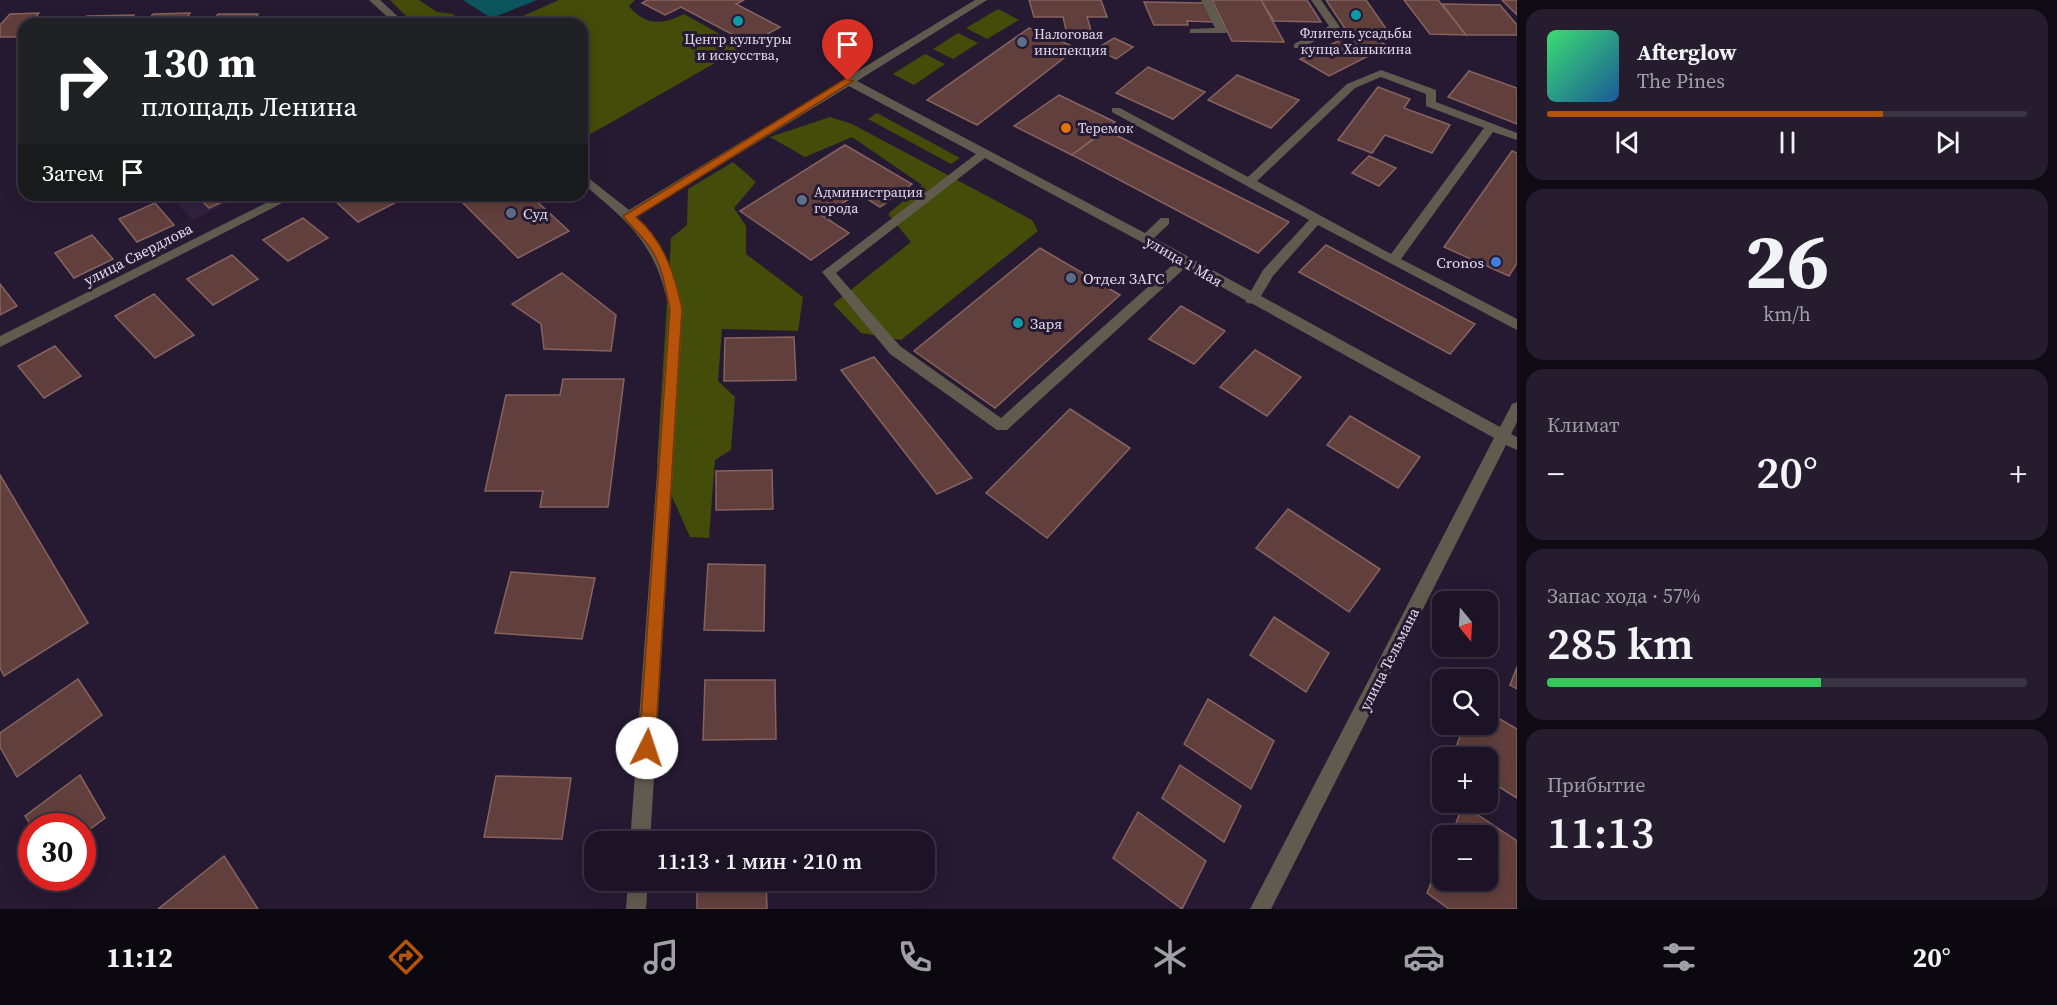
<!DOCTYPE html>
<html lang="ru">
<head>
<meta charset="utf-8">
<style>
  body { margin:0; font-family:"Source Serif 4",serif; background:#251d2e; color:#f1f3f6; height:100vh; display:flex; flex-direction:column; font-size:22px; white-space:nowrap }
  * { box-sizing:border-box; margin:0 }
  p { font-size:20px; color:#a09ea7 }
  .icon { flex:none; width:33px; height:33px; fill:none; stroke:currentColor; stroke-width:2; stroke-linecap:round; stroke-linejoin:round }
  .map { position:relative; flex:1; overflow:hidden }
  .side { display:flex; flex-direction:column; gap:9px; padding:9px; background:#0f0b15; width:540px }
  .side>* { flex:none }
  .top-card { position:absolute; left:18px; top:18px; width:570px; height:183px; border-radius:18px; box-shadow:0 3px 15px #0003,0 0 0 2px #3a3343; background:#202124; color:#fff; overflow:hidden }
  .needle { width:39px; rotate:162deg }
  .buttons { position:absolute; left:1432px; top:591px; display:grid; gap:12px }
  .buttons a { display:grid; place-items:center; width:66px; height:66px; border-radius:12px; background:#1c1426; box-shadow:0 3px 15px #0003,0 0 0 2px #3a3343; font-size:30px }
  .speed { position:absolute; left:18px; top:813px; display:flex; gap:12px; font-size:30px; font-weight:700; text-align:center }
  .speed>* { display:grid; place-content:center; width:78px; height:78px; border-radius:50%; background:#1c1426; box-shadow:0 3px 15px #0003,0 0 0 2px #3a3343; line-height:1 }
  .speed .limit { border:9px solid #d22; background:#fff; color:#111 }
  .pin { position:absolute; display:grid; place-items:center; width:51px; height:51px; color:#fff; margin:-62px -26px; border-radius:50% 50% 50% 0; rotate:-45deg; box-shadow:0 0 6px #0007 }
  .pin .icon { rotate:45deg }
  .me { position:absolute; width:66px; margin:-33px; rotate:4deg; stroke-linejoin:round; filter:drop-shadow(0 0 4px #0008) }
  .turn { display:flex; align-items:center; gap:21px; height:126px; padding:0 24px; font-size:27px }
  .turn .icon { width:78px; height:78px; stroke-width:2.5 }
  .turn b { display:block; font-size:42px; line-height:51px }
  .then { display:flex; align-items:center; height:57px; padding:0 24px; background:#0003; gap:12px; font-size:22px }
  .big { font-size:45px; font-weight:600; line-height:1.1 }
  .side .widget { flex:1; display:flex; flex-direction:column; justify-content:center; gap:9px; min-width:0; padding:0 21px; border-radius:18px; background:#251d2e }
  .side .dial { align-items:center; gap:0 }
  .dial b { font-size:78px; line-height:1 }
  .song { display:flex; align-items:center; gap:18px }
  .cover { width:72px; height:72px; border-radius:9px; background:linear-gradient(135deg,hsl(140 70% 55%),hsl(210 70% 35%)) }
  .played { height:6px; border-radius:3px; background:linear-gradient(90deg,#b45309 70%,#3a3343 70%) }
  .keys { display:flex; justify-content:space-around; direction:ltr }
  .heat { display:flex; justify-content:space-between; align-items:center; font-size:33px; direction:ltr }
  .charge { height:9px; border-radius:4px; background:linear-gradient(90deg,#34c759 57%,#3a3343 0) }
  .trip { position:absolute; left:584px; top:831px; width:351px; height:60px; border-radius:18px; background:#1c1426; box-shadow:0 3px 15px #0003,0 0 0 2px #3a3343; font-weight:600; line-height:60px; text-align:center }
  .dock { display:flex; height:96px; justify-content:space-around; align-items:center; background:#0b080f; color:#a09ea7 }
  .dock .icon { width:42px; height:42px }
  .dock .current { color:#b45309 }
  .dock b { font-size:27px; color:#f1f3f6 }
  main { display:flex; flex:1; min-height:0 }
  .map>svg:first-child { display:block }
  .built { fill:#312241 }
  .green { fill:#434c09 }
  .water { fill:#0b565d }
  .building { fill:#613f3c; stroke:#87635f; stroke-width:1.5 }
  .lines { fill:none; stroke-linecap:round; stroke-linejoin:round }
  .minor { fill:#605b4e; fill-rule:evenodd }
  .route { fill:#b45309; stroke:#753606; stroke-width:1.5 }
  .culture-dot { fill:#0f9aa8; stroke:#261a33; stroke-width:2 }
  .service-dot { fill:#5c6f8a; stroke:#261a33; stroke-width:2 }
  .food-dot { fill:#e8710a; stroke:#261a33; stroke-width:2 }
  .shop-dot { fill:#3f7fe0; stroke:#261a33; stroke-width:2 }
  .labels { text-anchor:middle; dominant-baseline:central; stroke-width:6; stroke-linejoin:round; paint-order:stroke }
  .far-poi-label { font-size:14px; fill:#e4ddee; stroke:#261a33; text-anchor:start }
  .poi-label { font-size:15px; fill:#e4ddee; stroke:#261a33; text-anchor:start }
  .street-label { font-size:15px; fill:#e4ddee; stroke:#261a33 }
</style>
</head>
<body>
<main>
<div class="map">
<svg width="1517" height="909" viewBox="0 0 1517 909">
  <rect width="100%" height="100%" fill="#261a33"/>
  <polygon class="built" points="169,195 243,195 193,220"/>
  <g class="green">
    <polygon points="390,0 419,0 437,12 454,14 457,24 414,24"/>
    <path d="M 559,0 L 635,0 L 629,6 C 645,26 663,25 684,14 L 743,47 L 582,139 L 582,24 L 505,24 Z"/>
    <polygon points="998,9 1019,20 987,39 966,28"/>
    <polygon points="958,33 978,43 953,59 933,49"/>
    <polygon points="925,54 945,64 914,85 893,74"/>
    <polygon points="877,113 960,158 951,164 868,119"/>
    <polygon points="830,117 852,124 1032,220 1038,231 901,340 861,333 833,304 911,242 888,214 922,185 852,137 805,157 770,137"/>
    <polygon points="733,162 756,182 734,208 746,226 746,254 803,297 798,331 722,329 718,381 735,397 731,450 715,460 709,538 690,537 657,463 671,238 687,225 688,189"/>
  </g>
  <polygon class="water" points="463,0 537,0 494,17 488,16"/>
  <g class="building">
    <polygon points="647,0 744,0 736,4 780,27 750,44 681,7 665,15 642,3"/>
    <polygon points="1029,0 1101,0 1107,17 1087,17 1091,30 1066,30 1063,17 1034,17"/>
    <polygon points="1212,0 1261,0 1284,42 1232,41"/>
    <polygon points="1261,0 1307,0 1321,22 1274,21"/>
    <polygon points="1326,0 1366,0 1387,30 1346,30"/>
    <polygon points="1404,0 1438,0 1466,35 1430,34"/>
    <polygon points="1502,0 1517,0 1517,15"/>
    <polygon points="1144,2 1205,3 1214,22 1187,21 1188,25 1154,25"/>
    <polygon points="1442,4 1500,5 1517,25 1517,35 1466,35"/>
    <polygon points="39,13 30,24 24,24 24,31 19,37 0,37 0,25 10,14"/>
    <polygon points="190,13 183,24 146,24 153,14"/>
    <polygon points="218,14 258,14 252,24 211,24"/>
    <polygon points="134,15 128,24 81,24 87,16"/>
    <polygon points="1029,28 1077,48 977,125 927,100"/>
    <polygon points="1359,31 1388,46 1329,76 1300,59"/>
    <polygon points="1114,38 1133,47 1116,59 1096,49"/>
    <polygon points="1148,67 1205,92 1173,119 1116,93"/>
    <polygon points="1469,71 1517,88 1517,124 1448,97"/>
    <polygon points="1237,75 1299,100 1271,128 1208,100"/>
    <polygon points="1378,87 1410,99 1404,108 1450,125 1432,153 1385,135 1372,153 1338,140"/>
    <polygon points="1059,95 1115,122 1072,155 1014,126"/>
    <polygon points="1106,130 1289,222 1258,253 1072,155"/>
    <polygon points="845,145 912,184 880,207 858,193 823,216 849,233 811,260 740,211"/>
    <polygon points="1512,151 1517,153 1517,263 1509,276 1444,247"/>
    <polygon points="1369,156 1396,168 1379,186 1352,173"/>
    <polygon points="196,195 237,195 209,208"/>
    <polygon points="347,195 410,195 358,222 335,201"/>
    <polygon points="455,195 530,195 569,231 518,258"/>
    <polygon points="155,203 174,225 137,242 119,219"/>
    <polygon points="303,218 328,238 288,261 263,240"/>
    <polygon points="92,235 113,259 74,278 55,253"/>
    <polygon points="1326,245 1475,324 1450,354 1299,272"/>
    <polygon points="1040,248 1120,295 995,408 914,351"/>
    <polygon points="232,255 258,279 213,305 187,279"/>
    <polygon points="562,273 616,315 611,351 544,349 541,324 512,304"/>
    <polygon points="0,284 17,306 0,315"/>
    <polygon points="154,294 194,335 155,358 115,316"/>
    <polygon points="1181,306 1225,331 1194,364 1149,339"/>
    <polygon points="794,337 796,380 724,381 725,338"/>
    <polygon points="55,346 81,376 44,398 18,366"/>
    <polygon points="1255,350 1301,377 1267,416 1220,387"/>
    <polygon points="874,357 972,478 937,494 841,370"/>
    <polygon points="563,379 624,379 608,507 540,507 543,491 485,491 506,395 560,395"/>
    <polygon points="1070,409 1130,448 1047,538 986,493"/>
    <polygon points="1350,416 1420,457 1398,488 1327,445"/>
    <polygon points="772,470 773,509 716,510 716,471"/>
    <polygon points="0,475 88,623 4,676 0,668"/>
    <polygon points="1288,509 1380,569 1349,612 1256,548"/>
    <polygon points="708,564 765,565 764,631 704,630"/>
    <polygon points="511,572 595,578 582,639 495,633"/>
    <polygon points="1274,617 1329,653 1306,692 1250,655"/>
    <polygon points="1517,667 1517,689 1510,685"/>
    <polygon points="78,679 102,715 17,777 0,747 0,733"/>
    <polygon points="705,680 775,680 776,739 703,740"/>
    <polygon points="1208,699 1274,741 1251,789 1184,744"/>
    <polygon points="1488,712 1517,729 1517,798 1488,780 1488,758 1452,757 1465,724 1488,724"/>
    <polygon points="1180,765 1241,806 1224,842 1162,798"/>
    <polygon points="80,775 105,818 82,835 82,826 32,827 25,816"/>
    <polygon points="496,776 571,778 562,839 484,837"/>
    <polygon points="1463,805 1517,841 1517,909 1449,909 1427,893 1443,854 1443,880 1488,880 1488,836 1451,836"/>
    <polygon points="1138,812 1206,861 1182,909 1113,858"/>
    <polygon points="224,856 258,909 158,909"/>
    <polygon points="697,880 766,880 767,909 697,909"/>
  </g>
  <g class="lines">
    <g class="minor">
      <polygon points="369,0 380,0 406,24 395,24"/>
      <path d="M 975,0 L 987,0 L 857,81 L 1145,233 L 1161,218 L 1169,218 L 1169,224 L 1154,238 L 1251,291 L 1263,270 L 1309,220 L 1112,112 L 1112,108 L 1120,108 L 1248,177 L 1347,84 L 1381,70 L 1436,90 L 1436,102 L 1517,133 L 1517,140 L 1493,132 L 1401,259 L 1517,319 L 1517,330 L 1318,225 L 1273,276 L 1261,296 L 1500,427 L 1512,404 L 1517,402 L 1517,422 L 1511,434 L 1517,437 L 1517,450 L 1506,445 L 1271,909 L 1250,909 L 1494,438 L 1253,304 L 1247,303 L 1245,300 L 1186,267 L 1007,430 L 997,430 L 890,354 L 822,272 L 976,154 L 849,86 L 636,217 C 662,244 675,272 683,309 L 650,842 L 630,842 L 669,309 C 656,244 631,224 582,183 L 582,173 L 629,210 ZM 1381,77 L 1426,94 L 1426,106 L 1484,128 L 1391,254 L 1257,181 L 1355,88 ZM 985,158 L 1177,261 L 1001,418 L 900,346 L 836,273 Z"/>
      <polygon points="1201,0 1211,0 1227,31 1226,33 1190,33 1190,29 1215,28"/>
      <polygon points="1311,0 1321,0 1340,27 1302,48 1294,48 1294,44 1329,26"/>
      <polygon points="282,195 298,195 0,347 0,336"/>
      <polygon points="628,880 648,880 646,909 626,909"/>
    </g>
  </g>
  <path class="route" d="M 845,79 L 853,81 L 636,217 C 664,241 675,275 682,309 L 655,748 L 653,754 L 647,756 L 641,754 L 639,748 L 670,309 C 666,291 663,271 654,254 C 646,239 633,229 623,216 Z"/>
  <g class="culture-dot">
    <circle cx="1356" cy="15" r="6"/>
    <circle cx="738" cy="21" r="6"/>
    <circle cx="1018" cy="323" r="6"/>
  </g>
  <g class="service-dot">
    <circle cx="1022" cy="42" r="6"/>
    <circle cx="802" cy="200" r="6"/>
    <circle cx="511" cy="213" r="6"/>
    <circle cx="1071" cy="278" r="6"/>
  </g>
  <circle class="food-dot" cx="1066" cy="128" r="6"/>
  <circle class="shop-dot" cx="1496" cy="262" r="6"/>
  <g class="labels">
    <g class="far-poi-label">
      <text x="1356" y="33" text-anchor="middle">Флигель усадьбы<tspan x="1356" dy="16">купца Ханыкина</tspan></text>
      <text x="1034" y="34">Налоговая<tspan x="1034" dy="16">инспекция</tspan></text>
      <text x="738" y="39" text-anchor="middle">Центр культуры<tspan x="738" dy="16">и искусства,</tspan></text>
      <text x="1078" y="128">Теремок</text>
      <text x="814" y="192">Администрация<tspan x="814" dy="16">города</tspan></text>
    </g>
    <g class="poi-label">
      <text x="523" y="213">Суд</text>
      <text x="1484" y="262" text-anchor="end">Cronos</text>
      <text x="1083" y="278">Отдел ЗАГС</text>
      <text x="1030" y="323">Заря</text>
    </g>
    <g class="street-label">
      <text transform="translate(138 254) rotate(-27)">улица Свердлова</text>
      <text transform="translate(1184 261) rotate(30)">улица 1 Мая</text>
      <text transform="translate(1389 659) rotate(-63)">улица Тельмана</text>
    </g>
  </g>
</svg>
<div class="buttons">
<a><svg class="needle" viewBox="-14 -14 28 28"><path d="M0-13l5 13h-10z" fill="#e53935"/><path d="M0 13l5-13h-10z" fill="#a09ea7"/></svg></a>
<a><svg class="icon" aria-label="search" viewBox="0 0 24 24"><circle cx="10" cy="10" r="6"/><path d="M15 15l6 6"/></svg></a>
<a>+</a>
<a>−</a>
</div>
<div class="speed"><div class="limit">30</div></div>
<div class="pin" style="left:848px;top:81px;background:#d93025"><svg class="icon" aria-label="arrive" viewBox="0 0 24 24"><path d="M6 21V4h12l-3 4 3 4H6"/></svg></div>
<svg class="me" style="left:647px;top:748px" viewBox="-20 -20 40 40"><circle r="19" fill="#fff"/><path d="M0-13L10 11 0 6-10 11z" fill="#b45309"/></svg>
<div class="trip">11:13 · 1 мин · 210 m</div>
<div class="top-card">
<div class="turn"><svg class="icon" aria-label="right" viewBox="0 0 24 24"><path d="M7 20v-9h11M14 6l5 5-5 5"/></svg><div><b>130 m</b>площадь Ленина</div></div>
<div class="then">Затем<svg class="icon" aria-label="arrive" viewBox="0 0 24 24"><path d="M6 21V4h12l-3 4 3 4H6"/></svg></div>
</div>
</div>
<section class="side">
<div class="widget">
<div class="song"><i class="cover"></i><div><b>Afterglow</b><p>The Pines</p></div></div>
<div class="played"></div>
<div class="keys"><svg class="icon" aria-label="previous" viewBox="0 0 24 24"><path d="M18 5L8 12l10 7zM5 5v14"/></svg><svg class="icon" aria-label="pause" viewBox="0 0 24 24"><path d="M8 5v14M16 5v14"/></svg><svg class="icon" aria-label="next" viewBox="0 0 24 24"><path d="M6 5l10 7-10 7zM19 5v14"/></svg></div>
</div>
<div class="widget dial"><b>26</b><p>km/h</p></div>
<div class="widget"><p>Климат</p>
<div class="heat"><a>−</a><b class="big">20°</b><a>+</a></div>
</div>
<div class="widget"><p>Запас хода · 57%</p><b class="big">285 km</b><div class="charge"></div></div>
<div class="widget"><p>Прибытие</p><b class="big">11:13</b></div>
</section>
</main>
<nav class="dock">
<b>11:12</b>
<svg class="icon current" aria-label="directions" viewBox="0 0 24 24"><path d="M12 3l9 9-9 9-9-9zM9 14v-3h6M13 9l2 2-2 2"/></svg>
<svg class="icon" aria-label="music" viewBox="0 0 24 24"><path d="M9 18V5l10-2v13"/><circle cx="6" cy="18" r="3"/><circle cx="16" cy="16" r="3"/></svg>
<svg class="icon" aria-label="phone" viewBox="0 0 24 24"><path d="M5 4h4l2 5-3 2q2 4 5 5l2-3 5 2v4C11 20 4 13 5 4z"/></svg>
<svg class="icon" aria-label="climate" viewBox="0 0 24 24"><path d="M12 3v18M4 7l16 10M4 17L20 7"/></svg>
<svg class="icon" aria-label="car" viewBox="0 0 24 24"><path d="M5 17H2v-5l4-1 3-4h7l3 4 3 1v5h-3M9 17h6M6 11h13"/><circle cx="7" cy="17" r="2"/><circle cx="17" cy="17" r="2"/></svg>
<svg class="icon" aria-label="filters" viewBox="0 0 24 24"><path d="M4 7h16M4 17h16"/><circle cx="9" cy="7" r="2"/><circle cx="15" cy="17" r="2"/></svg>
<b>20°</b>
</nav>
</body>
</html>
